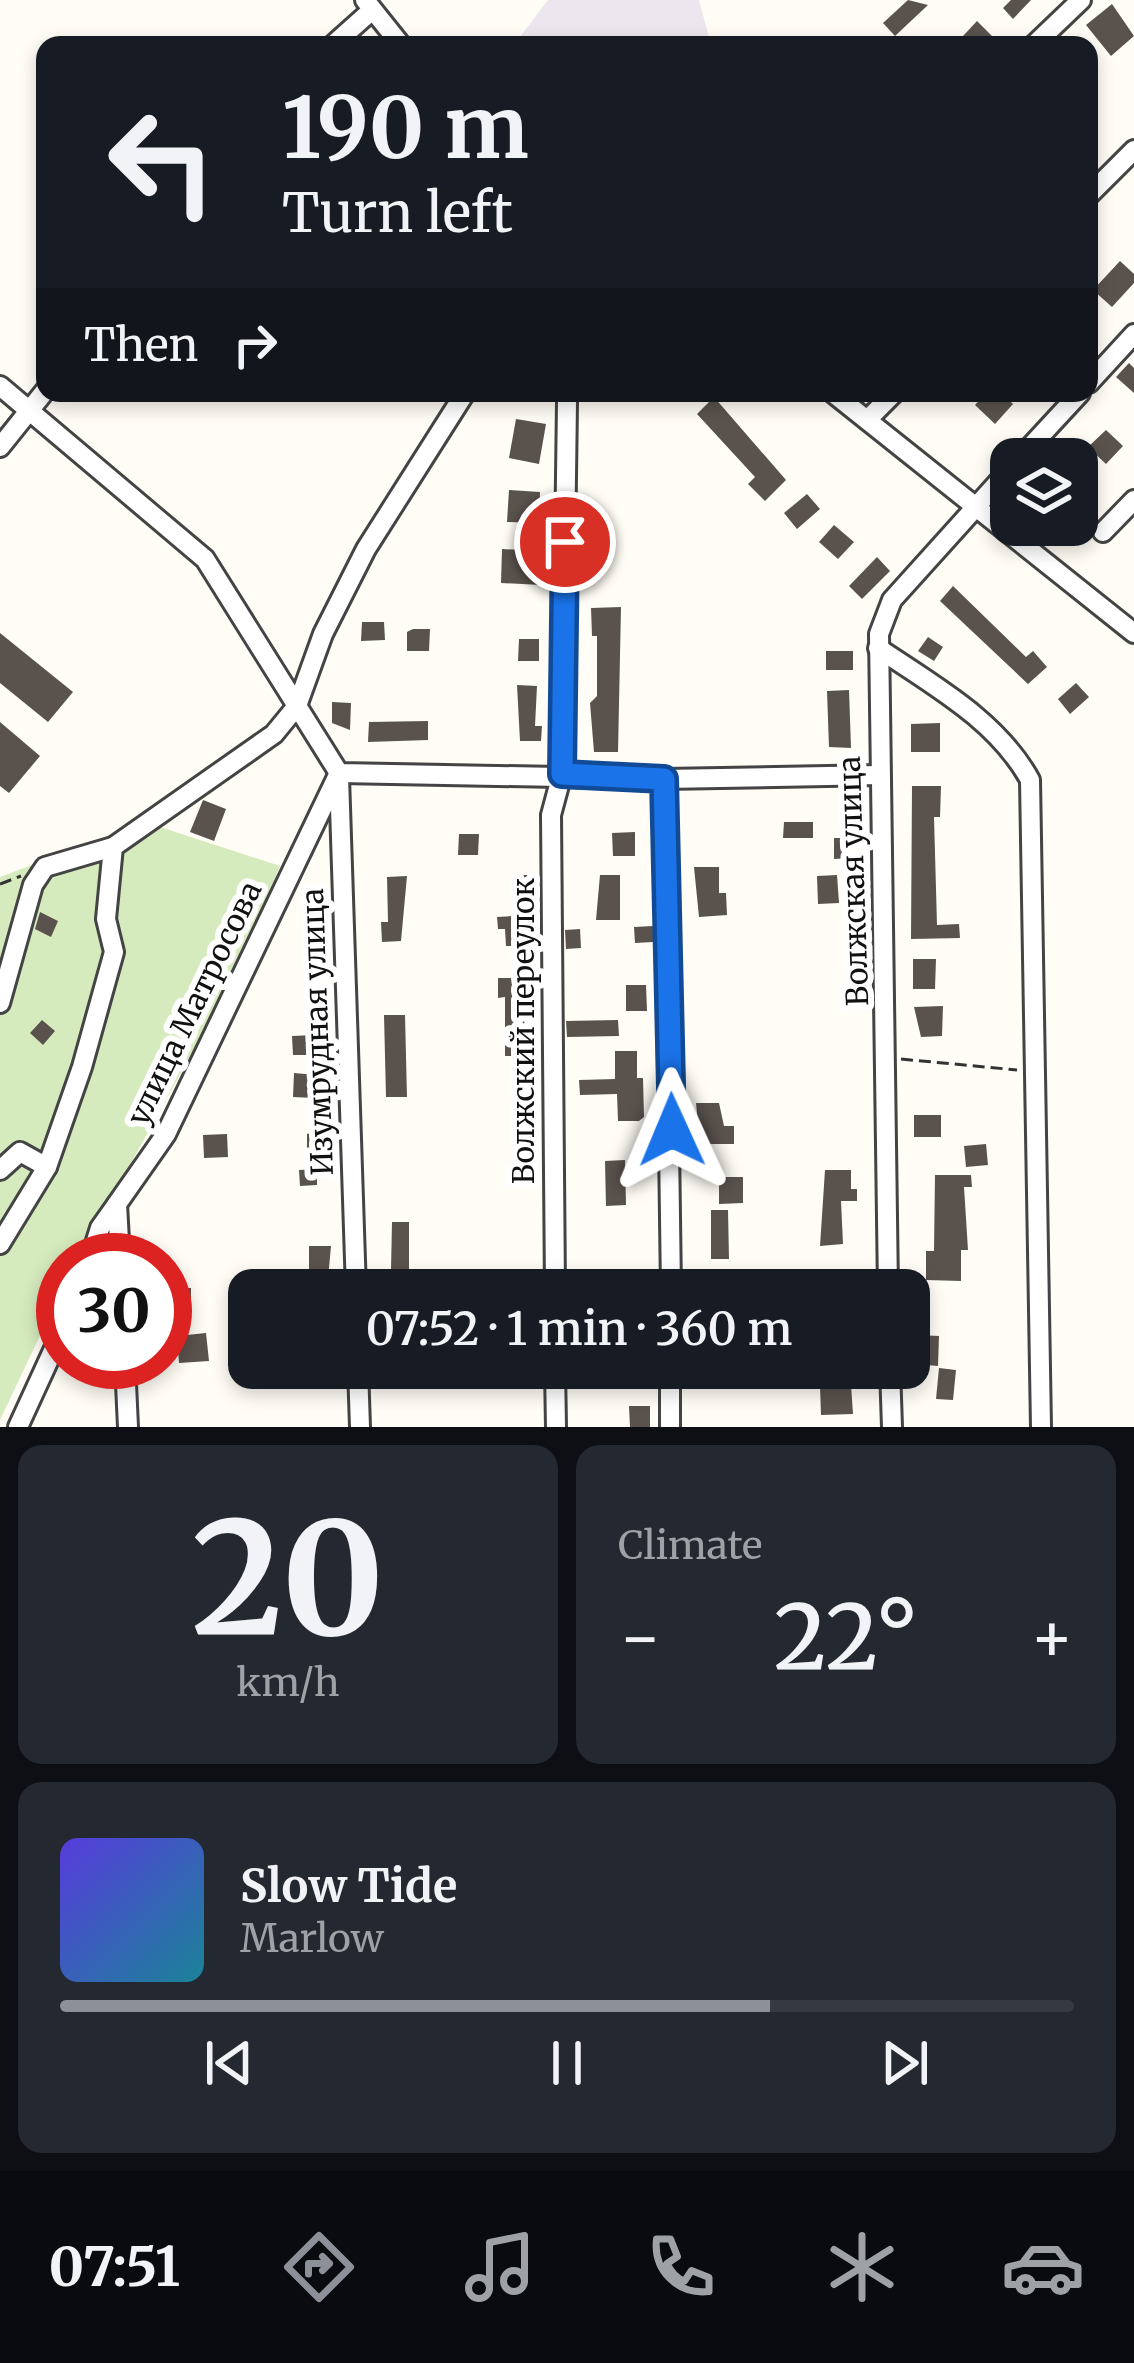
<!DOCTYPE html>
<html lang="en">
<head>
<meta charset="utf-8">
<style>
  body { margin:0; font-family:Merriweather,serif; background:#242831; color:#f1f3f6; height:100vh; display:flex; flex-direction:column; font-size:45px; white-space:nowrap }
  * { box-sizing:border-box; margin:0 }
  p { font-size:39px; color:#9ea1a6 }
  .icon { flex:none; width:66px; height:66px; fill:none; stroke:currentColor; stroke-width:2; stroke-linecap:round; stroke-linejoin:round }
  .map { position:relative; height:1427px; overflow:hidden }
  .side { display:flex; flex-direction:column; gap:18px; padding:18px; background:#0d0f14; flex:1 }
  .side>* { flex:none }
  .top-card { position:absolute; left:36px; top:36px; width:1062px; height:366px; border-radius:24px; box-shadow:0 6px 18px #0003; background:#171b24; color:#f1f3f6; overflow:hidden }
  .controls { position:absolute; left:990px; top:438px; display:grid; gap:24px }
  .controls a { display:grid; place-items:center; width:108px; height:108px; border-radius:24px; background:#171b24; box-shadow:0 6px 18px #0003; font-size:60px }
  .speed { position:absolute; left:36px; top:1233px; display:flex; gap:24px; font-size:60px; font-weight:700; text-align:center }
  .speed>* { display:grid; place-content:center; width:156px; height:156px; border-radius:50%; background:#171b24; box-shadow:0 6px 18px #0003; line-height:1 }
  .speed .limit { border:18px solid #d22; background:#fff; color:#111 }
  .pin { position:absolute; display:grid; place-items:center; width:102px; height:102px; color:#fff; margin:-51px; border:6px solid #fff; border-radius:50%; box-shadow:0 3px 12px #0007 }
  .me { position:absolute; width:132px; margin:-66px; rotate:359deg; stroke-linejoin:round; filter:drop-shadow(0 0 9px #0008) }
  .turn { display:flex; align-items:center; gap:42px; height:252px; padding:0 48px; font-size:54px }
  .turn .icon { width:156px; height:156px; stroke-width:2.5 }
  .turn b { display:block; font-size:84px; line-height:102px }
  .then { display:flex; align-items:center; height:114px; padding:0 48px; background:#0003; gap:24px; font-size:45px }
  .big { font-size:90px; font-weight:600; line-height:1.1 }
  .side .tile { flex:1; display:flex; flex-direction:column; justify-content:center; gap:18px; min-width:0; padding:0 42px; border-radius:24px; background:#242831 }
  .side .dial { align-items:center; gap:0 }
  .dial b { font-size:156px; line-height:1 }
  .song { display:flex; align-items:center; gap:36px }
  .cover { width:144px; height:144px; border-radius:18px; background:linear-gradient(135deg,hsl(250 70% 55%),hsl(190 70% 35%)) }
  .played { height:12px; border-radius:6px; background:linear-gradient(90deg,#8c9099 70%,#363941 70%) }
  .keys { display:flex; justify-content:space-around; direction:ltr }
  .heat { display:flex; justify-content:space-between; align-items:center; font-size:66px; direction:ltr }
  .side .tiles { flex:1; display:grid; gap:18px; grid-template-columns:1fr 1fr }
  .tile:last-child { grid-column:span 2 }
  .trip { position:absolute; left:228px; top:1269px; width:702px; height:120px; border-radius:24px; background:#171b24; box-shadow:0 6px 18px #0003; font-weight:600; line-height:120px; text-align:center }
  .tabs { display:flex; height:192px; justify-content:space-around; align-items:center; background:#090b0e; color:#9ea1a6 }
  .tabs .icon { width:84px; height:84px }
  .tabs .selected { color:#8c9099 }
  .tabs b { font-size:54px; color:#f1f3f6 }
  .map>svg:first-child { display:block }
  .industrial { fill:#eee6ef }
  .green { fill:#d5ebbd }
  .building { fill:#5a524d }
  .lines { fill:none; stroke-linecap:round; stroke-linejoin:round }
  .minor-casing { stroke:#444; stroke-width:24 }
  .path { stroke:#333; stroke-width:3; stroke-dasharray:12 6; stroke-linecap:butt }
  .minor { stroke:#fff; stroke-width:18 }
  .route-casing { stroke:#114b97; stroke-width:30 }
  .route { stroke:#1a73e8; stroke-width:21 }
  .labels { text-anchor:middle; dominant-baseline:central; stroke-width:12; stroke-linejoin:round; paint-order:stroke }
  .street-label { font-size:30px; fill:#111; stroke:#fff }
</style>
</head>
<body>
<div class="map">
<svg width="1134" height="1427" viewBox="0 0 1134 1427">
  <rect width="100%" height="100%" fill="#fffdf5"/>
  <polygon class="industrial" points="548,0 699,0 710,41 514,45"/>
  <polygon class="green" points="145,822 280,866 231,983 77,1260 63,1260 63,1287 0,1420 0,877"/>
  <g class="building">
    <polygon points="908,0 928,5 895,36 883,23"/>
    <polygon points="1011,0 1031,0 1013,19 1003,8"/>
    <polygon points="1112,4 1134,36 1111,56 1086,25"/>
    <polygon points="977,21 994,38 987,45 972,45 963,36"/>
    <polygon points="1120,261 1134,274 1134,283 1112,307 1093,290"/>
    <polygon points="1129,363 1134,368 1134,393 1116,377"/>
    <polygon points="986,393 1002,393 1013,404 995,424 975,405"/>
    <polygon points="714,397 786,480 765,501 748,484 755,477 697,414"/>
    <polygon points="516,419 546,424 539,464 509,458"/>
    <polygon points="1106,430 1123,446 1106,464 1088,447"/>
    <polygon points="1054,441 1073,459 1037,459"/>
    <polygon points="509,490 540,492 539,523 507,522"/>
    <polygon points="807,494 820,509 797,529 784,513"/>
    <polygon points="834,525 854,542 838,559 819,542"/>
    <polygon points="502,549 542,551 541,585 501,583"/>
    <polygon points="877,557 890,571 862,599 849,586"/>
    <polygon points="953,586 1026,657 1033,651 1047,667 1028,684 940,601"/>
    <polygon points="621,607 618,752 594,752 590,703 597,696 597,636 592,636 591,608"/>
    <polygon points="362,622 384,622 385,640 361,641"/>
    <polygon points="413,629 430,629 429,651 407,651 407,632"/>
    <polygon points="0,633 73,692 48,722 0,683"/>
    <polygon points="928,637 943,647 934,661 918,651"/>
    <polygon points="519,639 539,639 539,661 518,661"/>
    <rect x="826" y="651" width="27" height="19"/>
    <polygon points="1076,683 1089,697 1070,714 1058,699"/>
    <polygon points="517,685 537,686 535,726 542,726 541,741 520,741"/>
    <polygon points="849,690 851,748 829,747 827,691"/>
    <polygon points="332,702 351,703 350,730 332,723"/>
    <polygon points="428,721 428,740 368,742 369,722"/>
    <polygon points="0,722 40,756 9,793 0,786"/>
    <polygon points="940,723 940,752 911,752 911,724"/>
    <polygon points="912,786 941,786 940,817 934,817 937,925 959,924 960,938 911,939"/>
    <polygon points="203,800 226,809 214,841 190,832"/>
    <polygon points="784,822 813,822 813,838 783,838"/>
    <polygon points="635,832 635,856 613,856 612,833"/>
    <polygon points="459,834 479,834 478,855 458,855"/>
    <polygon points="834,838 851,838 851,858 834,859"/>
    <polygon points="694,867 719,867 719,893 726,893 727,915 699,917"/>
    <polygon points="513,875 532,875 527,946 506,946 505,929 498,929 497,917 514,916"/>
    <polygon points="600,875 620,875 620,920 596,920"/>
    <polygon points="837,875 839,903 818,904 817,876"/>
    <polygon points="407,876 401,941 382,942 381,922 388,922 387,877"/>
    <polygon points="40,912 58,921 51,937 35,929"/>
    <polygon points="653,926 653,942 635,943 634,927"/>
    <polygon points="580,929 581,948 566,949 565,930"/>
    <polygon points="913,959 936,959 935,989 913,989"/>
    <polygon points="498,978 525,978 524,1056 505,1056 505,997 498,998"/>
    <polygon points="626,985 646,985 647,1011 626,1011"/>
    <polygon points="943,1006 942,1036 921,1037 914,1007"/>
    <polygon points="384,1015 405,1015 407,1097 386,1097"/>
    <polygon points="42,1020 55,1031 43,1045 30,1033"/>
    <polygon points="618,1020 619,1036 567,1037 566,1021"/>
    <polygon points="315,1035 314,1055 293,1055 292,1036"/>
    <polygon points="615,1051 637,1051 637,1078 643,1078 644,1117 639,1121 618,1121 617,1094 580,1095 579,1080 615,1079"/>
    <polygon points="294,1073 316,1075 315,1098 293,1097"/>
    <polygon points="696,1103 719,1103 724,1126 734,1126 734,1144 700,1144"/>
    <rect x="914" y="1115" width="27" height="22"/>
    <polygon points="326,1130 327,1147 307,1148 307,1134"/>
    <polygon points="227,1134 228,1157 204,1158 203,1135"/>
    <polygon points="986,1144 988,1165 966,1167 964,1146"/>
    <polygon points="625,1160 626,1205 606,1206 605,1161"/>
    <polygon points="317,1169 317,1185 300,1186 299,1170"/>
    <polygon points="825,1170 851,1170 851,1189 857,1189 857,1201 841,1201 843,1244 820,1246"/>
    <polygon points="935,1175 971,1175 972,1187 964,1187 968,1250 961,1250 961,1281 926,1280 926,1251 934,1251"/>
    <polygon points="719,1177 743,1177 743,1203 719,1204"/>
    <polygon points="711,1210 728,1210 729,1259 711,1259"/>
    <polygon points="392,1222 409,1222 409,1270 391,1270"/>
    <polygon points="309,1246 331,1246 327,1290 303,1290 302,1278 309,1278"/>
    <rect x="830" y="1272" width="22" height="18"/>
    <polygon points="166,1288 191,1288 191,1312 167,1312"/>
    <polygon points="206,1333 209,1361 179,1363 177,1336"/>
    <polygon points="918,1335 939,1336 938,1366 916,1364"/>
    <polygon points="939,1368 956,1370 953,1400 936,1399"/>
    <polygon points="851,1385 853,1414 821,1415 820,1386"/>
    <polygon points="629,1406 650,1406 650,1427 630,1427"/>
  </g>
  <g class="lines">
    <defs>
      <g id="minor">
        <polyline points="365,0 401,45"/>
        <polyline points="333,45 371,11"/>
        <polyline points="1034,45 1081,0"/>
        <polyline points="1089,195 1134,150"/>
        <polyline points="1089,383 1134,334"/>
        <polyline points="0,386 205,559 339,773 664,779 880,775"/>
        <polyline points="833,393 1134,633"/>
        <polyline points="867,420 894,393"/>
        <polyline points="0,447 45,391"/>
        <polyline points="1019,459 1080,393"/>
        <polyline points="1103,532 1134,500"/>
        <path d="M 878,648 C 934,686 997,720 1030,780 L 1041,1427"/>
        <polyline points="339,777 356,1290"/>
        <polyline points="664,779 671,1290"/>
        <polyline points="0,1003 33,885 45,867 113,847"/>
        <polyline points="0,1170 20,1152 47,1167"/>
        <polyline points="0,1244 47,1167 82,1067 114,952 106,919 113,847 274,734 297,706 323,634 366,549 465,393"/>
        <polyline points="90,1260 100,1228 117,1204"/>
        <polyline points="120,1260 117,1204 166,1134 339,773"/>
        <polyline points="555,1290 551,815 562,774 567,402"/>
        <polyline points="888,1290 879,634 892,600 1011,468"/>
        <polyline points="125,1362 128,1427"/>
        <polyline points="358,1368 360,1427"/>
        <polyline points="555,1368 556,1427"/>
        <polyline points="890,1368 892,1427"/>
        <polyline points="18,1427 63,1329"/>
        <polyline points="670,1427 670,1368"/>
      </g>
    </defs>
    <use href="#minor" class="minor-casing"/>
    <g class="path">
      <polyline points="0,884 21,876"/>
      <polyline points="901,1059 1017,1070"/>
    </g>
    <use href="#minor" class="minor"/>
  </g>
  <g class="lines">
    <defs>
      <polyline id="route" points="565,542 562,774 664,779 672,1130"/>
    </defs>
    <use href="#route" class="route-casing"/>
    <use href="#route" class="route"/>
  </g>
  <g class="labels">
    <g class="street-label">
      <text transform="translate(853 881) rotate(-92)">Волжская улица</text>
      <text transform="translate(194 1003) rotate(-64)">улица Матросова</text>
      <text transform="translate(523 1031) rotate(-90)">Волжский переулок</text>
      <text transform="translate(317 1032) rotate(-92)">Изумрудная улица</text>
    </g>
  </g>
</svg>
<div class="controls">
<a><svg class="icon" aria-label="layers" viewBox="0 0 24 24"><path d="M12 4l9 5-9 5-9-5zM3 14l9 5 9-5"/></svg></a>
</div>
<div class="speed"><div class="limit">30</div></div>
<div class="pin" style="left:565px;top:542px;background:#d93025"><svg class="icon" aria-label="arrive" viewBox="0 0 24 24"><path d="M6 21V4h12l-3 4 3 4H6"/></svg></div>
<svg class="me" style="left:672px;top:1130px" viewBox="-20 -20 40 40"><path d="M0-17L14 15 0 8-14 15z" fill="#1a73e8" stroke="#fff" stroke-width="4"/></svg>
<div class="trip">07:52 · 1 min · 360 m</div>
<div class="top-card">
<div class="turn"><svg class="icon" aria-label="left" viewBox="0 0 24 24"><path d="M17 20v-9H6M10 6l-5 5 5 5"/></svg><div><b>190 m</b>Turn left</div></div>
<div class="then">Then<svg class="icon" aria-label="right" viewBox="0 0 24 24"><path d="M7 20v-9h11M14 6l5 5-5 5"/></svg></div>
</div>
</div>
<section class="side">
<div class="tiles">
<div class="tile dial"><b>20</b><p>km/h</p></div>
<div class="tile"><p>Climate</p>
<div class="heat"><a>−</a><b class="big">22°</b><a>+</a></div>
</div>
<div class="tile">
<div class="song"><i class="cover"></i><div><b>Slow Tide</b><p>Marlow</p></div></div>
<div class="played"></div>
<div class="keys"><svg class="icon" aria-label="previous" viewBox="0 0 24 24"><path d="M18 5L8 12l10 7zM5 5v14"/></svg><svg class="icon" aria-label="pause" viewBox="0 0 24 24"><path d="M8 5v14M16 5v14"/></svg><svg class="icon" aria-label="next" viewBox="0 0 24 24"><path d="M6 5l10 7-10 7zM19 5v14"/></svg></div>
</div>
</div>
</section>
<nav class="tabs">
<b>07:51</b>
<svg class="icon selected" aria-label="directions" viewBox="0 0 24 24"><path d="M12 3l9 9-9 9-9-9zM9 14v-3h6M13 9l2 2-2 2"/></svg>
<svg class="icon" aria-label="music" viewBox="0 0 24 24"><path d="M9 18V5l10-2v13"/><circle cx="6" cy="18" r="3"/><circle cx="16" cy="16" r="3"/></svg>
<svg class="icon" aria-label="phone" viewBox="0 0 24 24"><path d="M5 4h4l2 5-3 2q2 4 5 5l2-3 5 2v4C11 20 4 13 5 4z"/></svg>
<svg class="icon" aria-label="climate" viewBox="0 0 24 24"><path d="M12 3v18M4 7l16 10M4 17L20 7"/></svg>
<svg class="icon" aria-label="car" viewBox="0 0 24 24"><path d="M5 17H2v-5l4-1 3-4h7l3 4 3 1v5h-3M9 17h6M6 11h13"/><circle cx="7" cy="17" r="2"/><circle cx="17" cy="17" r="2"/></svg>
</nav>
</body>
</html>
